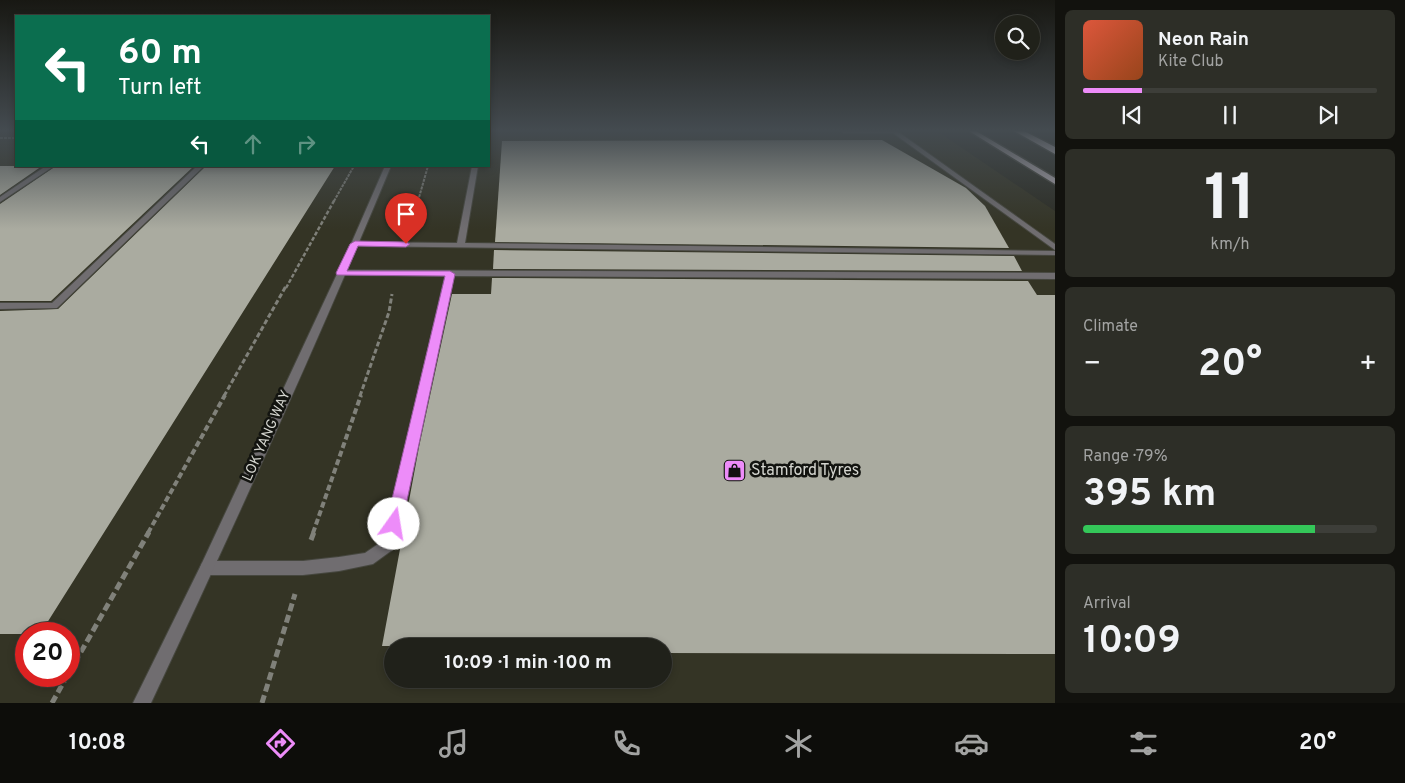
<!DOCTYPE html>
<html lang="en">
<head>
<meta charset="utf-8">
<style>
  body { margin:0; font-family:Overpass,sans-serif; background:#2d2e27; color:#f1f3f6; height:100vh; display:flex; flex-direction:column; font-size:19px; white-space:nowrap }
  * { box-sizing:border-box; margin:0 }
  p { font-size:16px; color:#a2a3a2 }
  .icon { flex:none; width:28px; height:28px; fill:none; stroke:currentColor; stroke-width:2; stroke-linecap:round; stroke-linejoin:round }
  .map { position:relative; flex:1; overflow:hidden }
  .sheet { display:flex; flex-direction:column; gap:10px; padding:10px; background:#12120e; width:350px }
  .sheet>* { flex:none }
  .hud { position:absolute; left:15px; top:15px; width:475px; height:152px; border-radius:0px; box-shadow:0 2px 8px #0003,0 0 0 1px #3d3e39; background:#0b6e4f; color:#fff; overflow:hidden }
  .fabs { position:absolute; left:995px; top:15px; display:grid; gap:10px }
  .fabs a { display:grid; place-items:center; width:45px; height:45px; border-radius:50%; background:#20211a; box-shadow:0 2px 8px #0003,0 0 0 1px #3d3e39; font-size:25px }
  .speed { position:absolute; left:15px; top:622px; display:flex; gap:10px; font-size:25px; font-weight:700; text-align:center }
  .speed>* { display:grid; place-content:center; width:65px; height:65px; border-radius:50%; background:#20211a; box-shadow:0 2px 8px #0003,0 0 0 1px #3d3e39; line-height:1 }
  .speed .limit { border:8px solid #d22; background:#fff; color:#111 }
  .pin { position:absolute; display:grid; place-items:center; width:42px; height:42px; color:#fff; margin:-51px -21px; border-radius:50% 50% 50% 0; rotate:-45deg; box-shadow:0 0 5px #0007 }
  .pin .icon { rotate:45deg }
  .me { position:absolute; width:55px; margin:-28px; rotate:13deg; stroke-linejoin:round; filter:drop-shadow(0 0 4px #0008) }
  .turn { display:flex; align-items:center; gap:18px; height:105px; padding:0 20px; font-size:22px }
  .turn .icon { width:65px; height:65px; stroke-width:2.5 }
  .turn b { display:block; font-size:35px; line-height:42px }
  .lanes { display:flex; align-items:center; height:48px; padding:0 20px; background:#0003; justify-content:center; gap:25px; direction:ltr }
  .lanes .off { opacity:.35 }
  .big { font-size:38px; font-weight:700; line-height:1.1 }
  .sheet .widget { flex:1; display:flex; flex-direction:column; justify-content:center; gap:8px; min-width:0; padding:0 18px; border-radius:8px; background:#2d2e27 }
  .sheet .dial { align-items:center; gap:0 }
  .dial b { font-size:65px; line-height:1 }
  .song { display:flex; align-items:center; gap:15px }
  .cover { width:60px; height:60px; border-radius:8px; background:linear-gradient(135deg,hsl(10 70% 55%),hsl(20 70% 35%)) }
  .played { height:5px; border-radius:2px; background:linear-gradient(90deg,#ed8cf9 20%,#3d3e39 20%) }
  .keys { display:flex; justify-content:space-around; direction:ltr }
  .heat { display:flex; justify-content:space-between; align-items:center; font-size:28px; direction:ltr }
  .charge { height:8px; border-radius:4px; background:linear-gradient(90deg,#34c759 79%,#3d3e39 0) }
  .trip { position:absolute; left:384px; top:638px; width:288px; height:50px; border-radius:25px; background:#20211a; box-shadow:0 2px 8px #0003,0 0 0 1px #3d3e39; font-weight:700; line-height:50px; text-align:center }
  .dock { display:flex; height:80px; justify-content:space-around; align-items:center; background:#0d0d0a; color:#a2a3a2 }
  .dock .icon { width:35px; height:35px }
  .dock .active { color:#ed8cf9 }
  .dock b { font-size:22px; color:#f1f3f6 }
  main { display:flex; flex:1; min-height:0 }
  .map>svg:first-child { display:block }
  .built { fill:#343425; fill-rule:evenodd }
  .building { fill:#aaaba0 }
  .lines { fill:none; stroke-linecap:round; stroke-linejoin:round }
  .lane-casing { stroke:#46473f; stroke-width:2 }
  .street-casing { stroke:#46473f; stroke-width:2 }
  .primary-casing { stroke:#46473f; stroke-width:3 }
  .highway-casing { stroke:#46473f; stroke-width:3 }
  .path-far4 { stroke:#80817a; stroke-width:2; stroke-dasharray:3 1; stroke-linecap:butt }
  .path-far3 { stroke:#80817a; stroke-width:2.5; stroke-dasharray:4 2; stroke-linecap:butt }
  .path-far2 { stroke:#80817a; stroke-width:3; stroke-dasharray:5 2.5; stroke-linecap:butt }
  .path-far1 { stroke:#80817a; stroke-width:4; stroke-dasharray:6 3; stroke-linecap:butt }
  .path { stroke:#80817a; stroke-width:5; stroke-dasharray:8 4; stroke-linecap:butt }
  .lane { fill:#706d70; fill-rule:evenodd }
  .street { fill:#706d70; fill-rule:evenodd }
  .primary { fill:#b5aeb6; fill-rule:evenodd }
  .highway { fill:#d0c8d1; fill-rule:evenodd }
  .route { fill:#ed8cf9; stroke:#9a5ba2 }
  .labels { text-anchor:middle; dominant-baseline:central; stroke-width:5; stroke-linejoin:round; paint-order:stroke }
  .street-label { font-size:14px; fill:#d4d5cf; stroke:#131410 }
  .near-poi-label { font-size:16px; fill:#d4d5cf; stroke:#131410; text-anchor:start }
</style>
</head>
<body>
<main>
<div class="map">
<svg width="1055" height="703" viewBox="0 0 1055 703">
  <rect width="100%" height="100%" fill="#2b2c23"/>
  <path class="built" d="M 0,131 L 16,131 L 16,166 L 489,166 L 489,131 L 937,131 L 1055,211 L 1055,703 L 0,703 ZM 26,634 L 69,634 L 69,676 L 26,676 ZM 392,646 L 662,646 L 662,679 L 392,679 Z"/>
  <g class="building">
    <polygon points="882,140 966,188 985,206 1009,248 495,242 502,141"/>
    <polygon points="0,166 42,166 0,195"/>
    <polygon points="56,166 194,166 51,301 0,301 0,204"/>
    <polygon points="206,166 335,166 40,634 0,634 0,311 58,309"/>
    <polygon points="494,250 1014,256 1022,271 493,269"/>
    <polygon points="492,278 1028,281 1037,295 1055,295 1055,654 662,653 662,646 382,646 419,447 452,294 491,294"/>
  </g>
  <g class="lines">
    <defs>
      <g id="lane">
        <polygon points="841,131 897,131 1055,244 1055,250 893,133 844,133"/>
        <polygon points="46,166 54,166 0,202 0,197"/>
        <polygon points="197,166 204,166 57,308 0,309 0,303 52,303"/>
        <polygon points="472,166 478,166 465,243 1055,251 1055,255 355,246 351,244 355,242 457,243"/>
        <polygon points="341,270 1055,273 1055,279 454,276 395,548 373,564 339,571 303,575 207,575 202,573 200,568 202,563 207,561 303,561 339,557 365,553 384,540 445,276 338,275 338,271"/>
      </g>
      <path id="street" d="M 385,166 L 391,166 C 316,347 234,526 151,703 L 133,703 L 202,563 L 351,244 Z"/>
      <polygon id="primary" points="969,131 976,131 1055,178 1055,184"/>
      <polygon id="highway" points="1014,131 1024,131 1055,147 1055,154"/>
    </defs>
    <use href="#lane" class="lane-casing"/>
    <use href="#street" class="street-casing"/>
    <use href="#primary" class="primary-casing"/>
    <use href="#highway" class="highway-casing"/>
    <g class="path-far4">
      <polyline points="0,138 16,138"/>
      <polyline points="334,201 354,166"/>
      <polyline points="418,201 428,166"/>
    </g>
    <g class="path-far3">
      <polyline points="412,223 419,199"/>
      <polyline points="286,288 335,199"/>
    </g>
    <g class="path-far2">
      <polyline points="224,396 286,286"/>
      <polyline points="360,396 389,312 392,294"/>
    </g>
    <g class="path-far1">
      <polyline points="148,533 225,395"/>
      <polyline points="313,533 361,395"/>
    </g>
    <g class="path">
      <polyline points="311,540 314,532"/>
      <polyline points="69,673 149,532"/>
      <polyline points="52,703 67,676"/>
      <polyline points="262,703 295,594"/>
    </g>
    <use href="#lane" class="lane"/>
    <use href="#street" class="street"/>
    <use href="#primary" class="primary"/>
    <use href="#highway" class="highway"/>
  </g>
  <linearGradient id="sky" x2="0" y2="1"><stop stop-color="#181813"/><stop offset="0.57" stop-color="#444b50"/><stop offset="1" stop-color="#444b50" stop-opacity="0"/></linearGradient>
  <rect width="1055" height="229" fill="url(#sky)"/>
  <polygon class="route" points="355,241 406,242 410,244 406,247 358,246 347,271 450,271 455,274 402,524 399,529 394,531 388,529 386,524 445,276 337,275 336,273 350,244"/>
  <defs>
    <symbol id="shop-square" viewBox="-11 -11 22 22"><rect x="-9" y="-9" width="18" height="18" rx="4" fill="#ed8cf9" stroke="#131410"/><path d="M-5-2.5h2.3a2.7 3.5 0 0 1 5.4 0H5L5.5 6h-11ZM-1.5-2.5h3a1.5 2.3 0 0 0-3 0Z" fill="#111"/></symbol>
  </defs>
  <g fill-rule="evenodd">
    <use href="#shop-square" x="722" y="458" width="25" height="25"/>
  </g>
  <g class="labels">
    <g class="street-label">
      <text transform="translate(267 436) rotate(-66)">LOK YANG WAY</text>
    </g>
    <g class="near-poi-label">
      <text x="751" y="471">Stamford Tyres</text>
    </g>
  </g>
</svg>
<div class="fabs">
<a><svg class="icon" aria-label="search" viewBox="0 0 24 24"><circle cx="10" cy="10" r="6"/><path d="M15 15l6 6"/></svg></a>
</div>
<div class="speed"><div class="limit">20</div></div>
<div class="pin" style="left:406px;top:244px;background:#d93025"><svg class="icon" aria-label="arrive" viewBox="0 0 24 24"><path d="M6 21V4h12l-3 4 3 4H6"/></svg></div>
<svg class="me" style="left:394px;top:524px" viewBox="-20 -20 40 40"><circle r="19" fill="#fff"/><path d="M0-13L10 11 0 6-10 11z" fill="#ed8cf9"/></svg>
<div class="trip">10:09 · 1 min · 100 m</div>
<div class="hud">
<div class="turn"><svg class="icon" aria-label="left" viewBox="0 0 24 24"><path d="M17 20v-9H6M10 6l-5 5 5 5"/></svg><div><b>60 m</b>Turn left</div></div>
<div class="lanes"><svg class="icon" aria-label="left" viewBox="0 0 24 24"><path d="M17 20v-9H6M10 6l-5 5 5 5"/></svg><svg class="icon off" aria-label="ahead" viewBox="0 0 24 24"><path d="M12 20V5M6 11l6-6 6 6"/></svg><svg class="icon off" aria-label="right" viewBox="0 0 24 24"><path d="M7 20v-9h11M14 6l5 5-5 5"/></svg></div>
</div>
</div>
<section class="sheet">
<div class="widget">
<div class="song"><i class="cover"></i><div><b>Neon Rain</b><p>Kite Club</p></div></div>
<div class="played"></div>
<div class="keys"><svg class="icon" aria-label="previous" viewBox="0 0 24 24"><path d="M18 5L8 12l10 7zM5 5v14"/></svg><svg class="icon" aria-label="pause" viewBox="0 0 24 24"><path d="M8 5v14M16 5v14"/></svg><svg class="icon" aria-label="next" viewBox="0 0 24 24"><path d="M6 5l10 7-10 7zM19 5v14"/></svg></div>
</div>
<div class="widget dial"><b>11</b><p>km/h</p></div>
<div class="widget"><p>Climate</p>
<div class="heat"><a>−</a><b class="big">20°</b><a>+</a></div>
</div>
<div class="widget"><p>Range · 79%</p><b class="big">395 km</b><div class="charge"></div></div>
<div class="widget"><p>Arrival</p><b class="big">10:09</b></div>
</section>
</main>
<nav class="dock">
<b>10:08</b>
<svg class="icon active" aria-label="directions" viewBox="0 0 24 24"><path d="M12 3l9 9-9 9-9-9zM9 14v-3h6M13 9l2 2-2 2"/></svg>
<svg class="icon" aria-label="music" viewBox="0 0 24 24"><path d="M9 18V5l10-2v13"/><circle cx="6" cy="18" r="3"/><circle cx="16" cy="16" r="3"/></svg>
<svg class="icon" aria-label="phone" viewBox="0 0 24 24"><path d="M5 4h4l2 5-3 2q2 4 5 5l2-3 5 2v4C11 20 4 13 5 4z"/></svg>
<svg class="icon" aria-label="climate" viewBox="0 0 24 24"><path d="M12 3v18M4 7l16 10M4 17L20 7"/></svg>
<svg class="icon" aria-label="car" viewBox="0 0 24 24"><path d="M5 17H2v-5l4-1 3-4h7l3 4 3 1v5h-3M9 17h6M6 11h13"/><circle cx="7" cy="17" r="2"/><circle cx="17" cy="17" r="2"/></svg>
<svg class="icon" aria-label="filters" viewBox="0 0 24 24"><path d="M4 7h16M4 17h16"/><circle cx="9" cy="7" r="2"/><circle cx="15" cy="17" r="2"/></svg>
<b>20°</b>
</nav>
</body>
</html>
